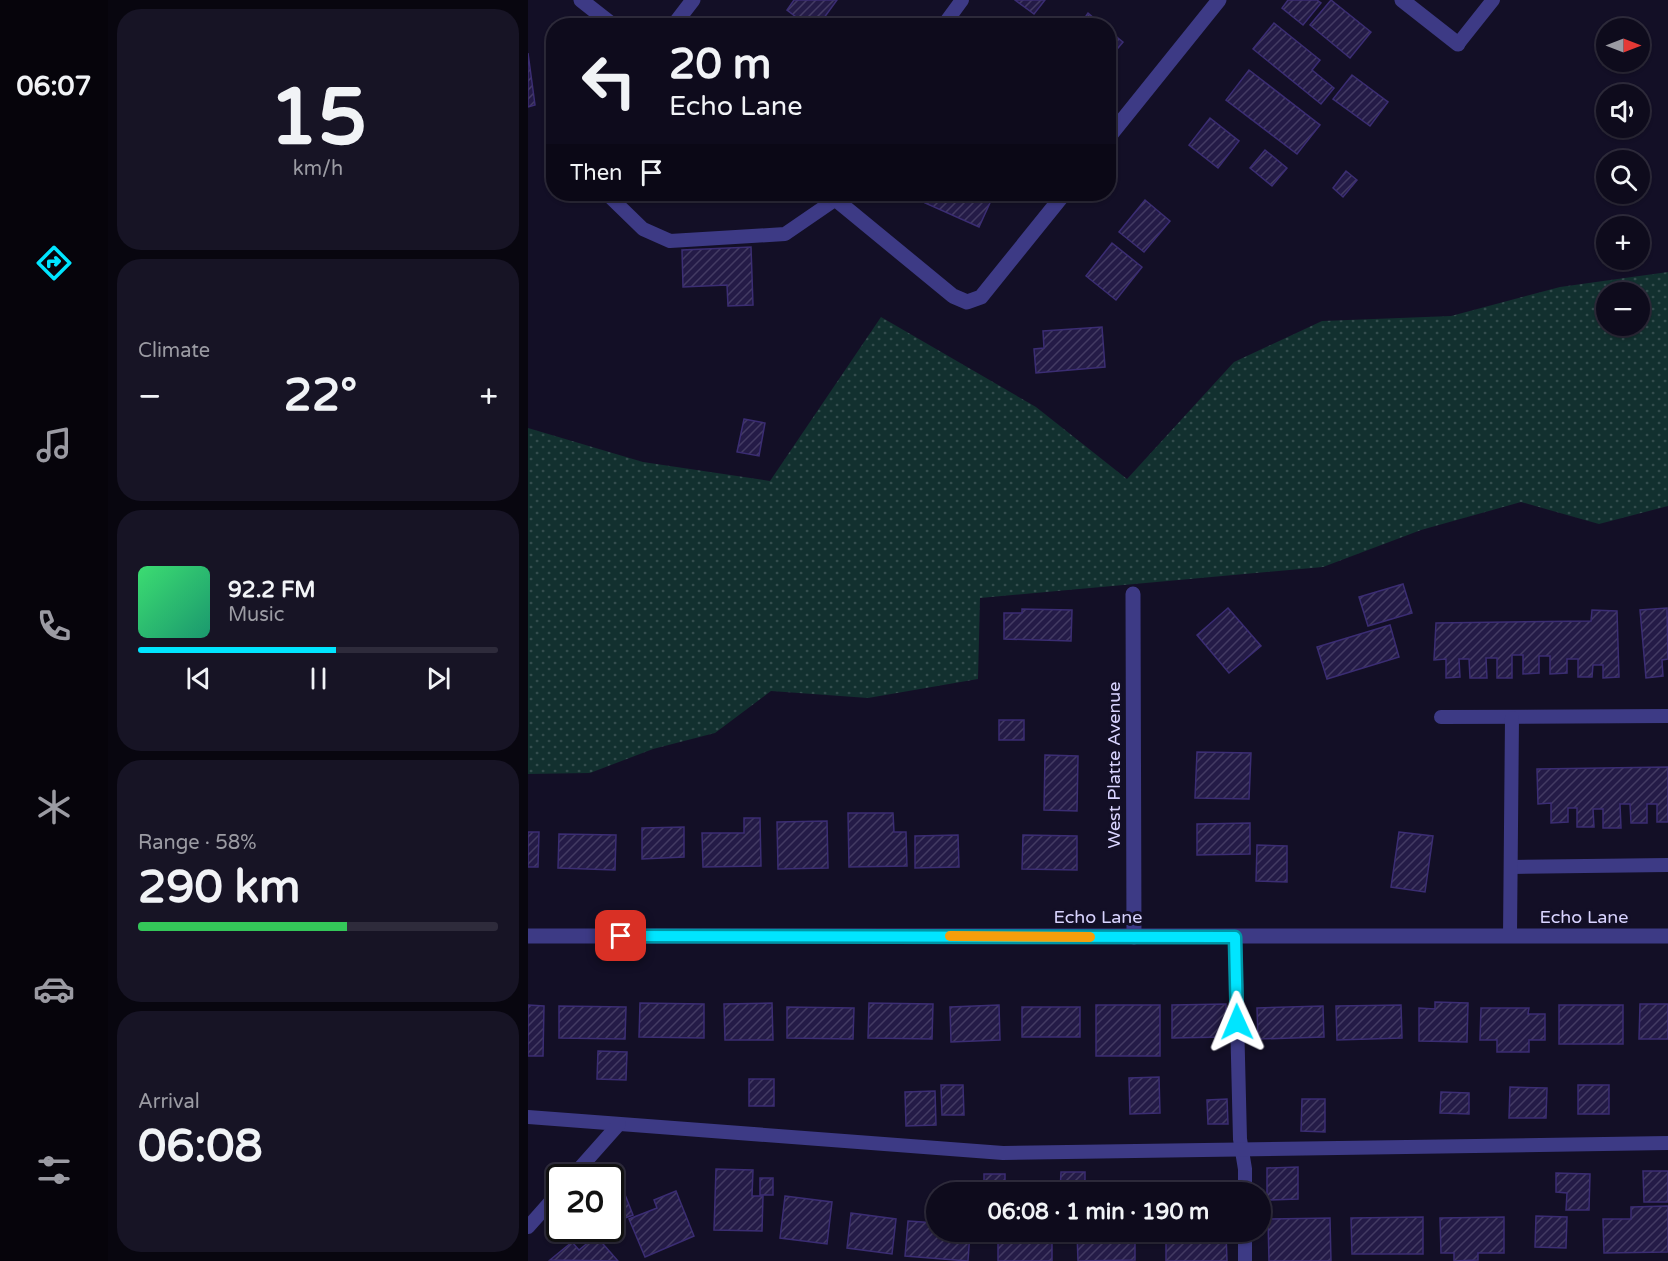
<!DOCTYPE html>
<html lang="en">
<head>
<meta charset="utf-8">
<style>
  body { margin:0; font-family:"Varela Round",sans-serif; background:#171425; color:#f1f3f6; height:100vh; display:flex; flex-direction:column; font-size:22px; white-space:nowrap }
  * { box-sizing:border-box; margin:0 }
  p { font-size:20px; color:#9b9ba3 }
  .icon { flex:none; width:33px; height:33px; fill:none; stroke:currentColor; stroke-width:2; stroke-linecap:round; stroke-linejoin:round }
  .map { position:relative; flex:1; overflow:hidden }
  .panel { display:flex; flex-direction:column; gap:9px; padding:9px; background:#08060f; width:420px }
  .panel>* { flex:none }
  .guide { position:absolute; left:18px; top:18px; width:570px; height:183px; border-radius:24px; box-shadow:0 2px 4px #0004,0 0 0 2px #2e2b3b; background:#0e0b1c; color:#f1f3f6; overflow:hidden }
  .needle { width:39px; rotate:90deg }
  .fabs { position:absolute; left:1068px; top:18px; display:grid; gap:12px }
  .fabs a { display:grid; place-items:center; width:54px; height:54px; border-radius:50%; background:#0e0b1c; box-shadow:0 2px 4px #0004,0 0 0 2px #2e2b3b; font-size:30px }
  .speed { position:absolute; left:18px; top:1164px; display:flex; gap:12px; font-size:30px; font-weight:700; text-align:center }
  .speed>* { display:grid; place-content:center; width:78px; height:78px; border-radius:50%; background:#0e0b1c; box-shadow:0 2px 4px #0004,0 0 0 2px #2e2b3b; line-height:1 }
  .speed .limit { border:3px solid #111; border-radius:9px; background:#fff; color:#111 }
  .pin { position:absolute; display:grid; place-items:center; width:51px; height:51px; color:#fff; margin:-26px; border-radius:12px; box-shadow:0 3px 9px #0006 }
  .me { position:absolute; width:66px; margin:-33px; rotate:359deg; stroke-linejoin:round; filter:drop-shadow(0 0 4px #0008) }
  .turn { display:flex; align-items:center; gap:21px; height:126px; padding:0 24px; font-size:27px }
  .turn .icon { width:78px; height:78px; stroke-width:2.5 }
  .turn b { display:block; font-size:42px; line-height:51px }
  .then { display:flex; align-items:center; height:57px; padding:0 24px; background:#0003; gap:12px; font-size:22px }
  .big { font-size:45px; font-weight:700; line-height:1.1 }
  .panel .widget { flex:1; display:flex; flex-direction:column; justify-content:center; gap:9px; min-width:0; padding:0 21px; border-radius:24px; background:#171425 }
  .panel .dial { align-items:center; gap:0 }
  .dial b { font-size:78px; line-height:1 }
  .song { display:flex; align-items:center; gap:18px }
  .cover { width:72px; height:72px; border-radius:9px; background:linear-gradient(135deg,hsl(140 70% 55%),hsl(160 70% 35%)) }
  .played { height:6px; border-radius:3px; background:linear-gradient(90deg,#00e5ff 55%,#2e2b3b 55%) }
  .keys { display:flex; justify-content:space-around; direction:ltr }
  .heat { display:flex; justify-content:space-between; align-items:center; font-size:33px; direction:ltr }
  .charge { height:9px; border-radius:4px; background:linear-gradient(90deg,#34c759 58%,#2e2b3b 0) }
  .trip { position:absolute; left:398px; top:1182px; width:345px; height:60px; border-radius:30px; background:#0e0b1c; box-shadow:0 2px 4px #0004,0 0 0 2px #2e2b3b; font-weight:700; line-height:60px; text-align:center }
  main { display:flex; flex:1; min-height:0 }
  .tabs { display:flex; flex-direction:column; width:108px; justify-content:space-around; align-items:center; background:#06040b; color:#9b9ba3 }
  .tabs .icon { width:42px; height:42px }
  .tabs .active { color:#00e5ff }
  .tabs b { font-size:27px; color:#f1f3f6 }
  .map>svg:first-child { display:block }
  .grass { fill:url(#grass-dots); fill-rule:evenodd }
  .building { fill:url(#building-hatch); stroke:#3b2d73; stroke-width:1.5 }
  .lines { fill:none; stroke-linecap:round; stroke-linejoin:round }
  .lane { stroke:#3d3a85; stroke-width:14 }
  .street { stroke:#3d3a85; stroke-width:15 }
  .route-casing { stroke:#0095a6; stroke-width:15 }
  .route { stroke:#00e5ff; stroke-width:10 }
  .slow { stroke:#f59e0b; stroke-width:10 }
  .labels { text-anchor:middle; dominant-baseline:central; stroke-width:6; stroke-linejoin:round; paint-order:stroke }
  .street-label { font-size:18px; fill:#d9d4ff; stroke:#130f26 }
</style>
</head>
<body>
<main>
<nav class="tabs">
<b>06:07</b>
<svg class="icon active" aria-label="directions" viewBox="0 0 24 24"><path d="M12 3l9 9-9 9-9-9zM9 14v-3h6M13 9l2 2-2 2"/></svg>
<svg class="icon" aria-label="music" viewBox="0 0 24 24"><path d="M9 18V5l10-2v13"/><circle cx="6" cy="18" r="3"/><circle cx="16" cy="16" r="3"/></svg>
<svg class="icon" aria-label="phone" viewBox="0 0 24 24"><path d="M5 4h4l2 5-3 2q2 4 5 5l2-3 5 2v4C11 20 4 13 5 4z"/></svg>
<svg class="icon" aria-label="climate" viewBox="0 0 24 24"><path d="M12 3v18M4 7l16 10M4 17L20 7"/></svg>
<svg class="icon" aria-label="car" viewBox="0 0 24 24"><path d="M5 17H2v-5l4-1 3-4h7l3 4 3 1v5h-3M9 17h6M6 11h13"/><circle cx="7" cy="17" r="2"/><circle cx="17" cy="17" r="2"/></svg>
<svg class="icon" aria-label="filters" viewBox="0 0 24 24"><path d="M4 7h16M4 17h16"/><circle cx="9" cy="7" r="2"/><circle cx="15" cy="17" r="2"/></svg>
</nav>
<section class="panel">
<div class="widget dial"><b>15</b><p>km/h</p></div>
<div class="widget"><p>Climate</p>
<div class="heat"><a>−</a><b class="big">22°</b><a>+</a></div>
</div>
<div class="widget">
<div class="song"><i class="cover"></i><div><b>92.2 FM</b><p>Music</p></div></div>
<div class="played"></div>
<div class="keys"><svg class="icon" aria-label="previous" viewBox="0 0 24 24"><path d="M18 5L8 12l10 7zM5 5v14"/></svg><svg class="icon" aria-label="pause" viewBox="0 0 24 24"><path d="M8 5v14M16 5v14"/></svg><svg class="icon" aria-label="next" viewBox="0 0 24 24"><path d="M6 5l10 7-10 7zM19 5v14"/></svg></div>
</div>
<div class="widget"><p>Range · 58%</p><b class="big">290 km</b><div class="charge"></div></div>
<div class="widget"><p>Arrival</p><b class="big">06:08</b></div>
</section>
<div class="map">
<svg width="1140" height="1261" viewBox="0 0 1140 1261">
  <defs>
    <pattern id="grass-dots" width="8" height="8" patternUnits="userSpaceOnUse" patternTransform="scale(1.5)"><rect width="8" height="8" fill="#12302f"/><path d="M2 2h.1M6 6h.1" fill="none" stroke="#344d4e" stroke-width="1.8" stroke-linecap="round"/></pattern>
    <pattern id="building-hatch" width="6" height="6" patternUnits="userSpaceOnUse" patternTransform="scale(1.5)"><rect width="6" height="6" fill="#241b47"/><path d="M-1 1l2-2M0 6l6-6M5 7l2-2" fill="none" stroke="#433b63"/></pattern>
  </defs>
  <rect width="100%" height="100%" fill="#130f26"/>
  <path class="grass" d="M 1140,272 L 1140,506 L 1071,524 L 993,502 L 893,530 L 795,567 L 452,598 L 450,679 L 340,698 L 243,691 L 187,733 L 125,749 L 62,773 L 0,774 L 0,428 L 115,462 L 242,481 L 353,317 L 508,407 L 599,479 L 706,362 L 794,321 L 923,316 L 1032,287 ZM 1078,292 L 1112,292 L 1112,326 L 1078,326 Z"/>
  <g class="building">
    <polygon points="266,0 309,0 290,26 280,26 259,10"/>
    <polygon points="487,0 517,0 506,14"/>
    <polygon points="760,0 789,0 793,3 775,25 754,8"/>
    <polygon points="803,0 843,32 822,58 782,25"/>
    <polygon points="560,13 575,26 551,26"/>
    <polygon points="746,23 792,60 784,70 806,88 793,104 725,49"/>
    <polygon points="580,30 595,42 580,60"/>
    <polygon points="0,53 7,105 0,107"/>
    <polygon points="721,70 792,125 769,154 698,100"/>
    <polygon points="824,75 860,102 842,126 805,99"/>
    <polygon points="682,118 711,141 690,168 661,145"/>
    <polygon points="737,150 759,168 744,186 722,168"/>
    <polygon points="818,171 829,180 815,197 805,188"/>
    <polygon points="402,194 466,194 451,227 397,203"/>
    <polygon points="617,200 642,221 616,252 591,232"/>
    <polygon points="584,243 614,267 588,300 558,276"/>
    <polygon points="223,247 225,305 200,306 199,285 155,287 154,250"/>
    <polygon points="574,327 577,367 508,373 506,349 516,348 515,331"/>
    <polygon points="216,419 237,423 231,456 209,452"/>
    <polygon points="875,584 884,613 840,626 831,597"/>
    <polygon points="700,608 733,646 701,673 669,635"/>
    <polygon points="1139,608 1140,659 1134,660 1135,676 1118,678 1112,610"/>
    <polygon points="494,609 544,610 543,641 476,639 476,613 494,613"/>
    <polygon points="1064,610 1089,611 1091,677 1075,678 1075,665 1065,665 1064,677 1050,677 1050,659 1039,659 1039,673 1022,674 1022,656 1011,656 1011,673 995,674 995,655 984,655 984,678 969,678 969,658 958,658 959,678 942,678 941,659 931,659 932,677 918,678 918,659 906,660 908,623 1063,621"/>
    <polygon points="862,625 871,657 799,679 789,647"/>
    <rect x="471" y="720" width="25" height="20"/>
    <polygon points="669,752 723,753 721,799 667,798"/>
    <polygon points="517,755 550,756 549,811 516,810"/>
    <polygon points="1140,767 1140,822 1129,822 1129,804 1119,804 1119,823 1103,823 1102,804 1092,804 1093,828 1075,828 1075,809 1065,809 1066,827 1049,827 1049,808 1040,808 1040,822 1023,823 1023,803 1010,804 1009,769"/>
    <polygon points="320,813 365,813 366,832 378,832 379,866 321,867"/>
    <polygon points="216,818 232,818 233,866 175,867 174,833 216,833"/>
    <polygon points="299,821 300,868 250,869 249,822"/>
    <polygon points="722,823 722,854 669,855 669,824"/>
    <polygon points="156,827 156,857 114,859 114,828"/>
    <polygon points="0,832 11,832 10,867 0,867"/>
    <polygon points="871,832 905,836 897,892 863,887"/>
    <polygon points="31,834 88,835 87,870 30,868"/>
    <polygon points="430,835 431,867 387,868 387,836"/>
    <polygon points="495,835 549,836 549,870 494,869"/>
    <polygon points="729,845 759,846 759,882 728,881"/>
    <polygon points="907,1002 940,1003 939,1042 891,1041 891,1008 907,1009"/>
    <polygon points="112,1003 176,1004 176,1038 111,1037"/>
    <polygon points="244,1003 245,1040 197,1040 196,1004"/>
    <polygon points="341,1003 405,1004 404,1039 340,1038"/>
    <polygon points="698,1004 698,1037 644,1038 644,1005"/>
    <polygon points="1112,1004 1140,1004 1140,1039 1111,1039"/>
    <polygon points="0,1005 16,1006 15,1056 0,1056"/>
    <polygon points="471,1005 472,1040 423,1042 422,1007"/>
    <rect x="568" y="1005" width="64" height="51"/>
    <polygon points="873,1005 874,1038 809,1040 808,1006"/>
    <rect x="1031" y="1005" width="64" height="39"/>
    <polygon points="31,1006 98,1007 97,1039 31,1038"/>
    <polygon points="795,1006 796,1037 730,1039 729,1008"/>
    <polygon points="259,1007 326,1008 325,1039 259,1038"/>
    <rect x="494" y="1007" width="58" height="30"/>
    <polygon points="953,1008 1001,1008 1000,1014 1017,1014 1017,1040 1001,1040 1001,1052 969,1052 969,1040 952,1040"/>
    <polygon points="70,1051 99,1052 98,1080 69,1079"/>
    <polygon points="631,1077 632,1113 602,1114 601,1078"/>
    <rect x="221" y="1079" width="25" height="27"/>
    <polygon points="413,1085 435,1085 436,1115 414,1115"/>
    <rect x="1050" y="1085" width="31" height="29"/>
    <polygon points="982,1087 1019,1088 1018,1118 981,1118"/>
    <polygon points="407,1091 408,1125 378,1126 377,1092"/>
    <polygon points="913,1092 941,1093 941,1114 912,1113"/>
    <polygon points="699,1099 700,1124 680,1124 679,1100"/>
    <polygon points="774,1099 797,1099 797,1132 773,1131"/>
    <polygon points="770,1167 770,1199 739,1200 739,1168"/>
    <polygon points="188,1169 225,1170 224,1196 235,1196 234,1231 186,1230"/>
    <polygon points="1115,1171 1140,1171 1140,1202 1116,1202"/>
    <polygon points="533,1172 557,1172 557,1192 532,1192"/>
    <polygon points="1028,1173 1062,1174 1061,1210 1038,1210 1039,1193 1028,1192"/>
    <rect x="456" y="1174" width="21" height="18"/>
    <rect x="232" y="1178" width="13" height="17"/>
    <polygon points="94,1187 105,1215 86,1222 82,1213 82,1192"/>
    <polygon points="148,1191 166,1236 117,1257 101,1219 129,1208 126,1200"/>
    <polygon points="257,1196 304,1202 299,1244 252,1238"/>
    <polygon points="1140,1206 1140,1252 1076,1253 1075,1219 1103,1219 1103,1207"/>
    <polygon points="323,1213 368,1219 364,1254 319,1248"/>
    <polygon points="1008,1216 1039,1217 1038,1248 1007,1247"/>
    <polygon points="895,1217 895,1254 824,1254 823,1218"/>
    <polygon points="976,1217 976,1253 950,1253 950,1260 926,1261 926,1253 913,1253 912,1218"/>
    <polygon points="802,1218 803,1261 741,1261 740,1219"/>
    <polygon points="380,1221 408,1223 408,1232 442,1232 440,1261 377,1256"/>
    <rect x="470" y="1232" width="54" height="29"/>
    <polygon points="549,1232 607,1232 607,1260 550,1261"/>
    <polygon points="626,1232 698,1232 699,1261 638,1261 638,1243 626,1243"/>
    <polygon points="68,1236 90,1261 22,1260 44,1242 51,1250"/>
  </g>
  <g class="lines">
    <g class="lane">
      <polyline points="415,26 434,0"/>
      <polyline points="930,44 965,0"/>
      <polyline points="79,194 115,229 142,241 257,234 308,199"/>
      <polyline points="913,717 1140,716"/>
      <polyline points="983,867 1140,865"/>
      <polyline points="982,936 984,718"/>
      <polyline points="707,937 712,1139 717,1169 717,1192"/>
      <polyline points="0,1117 475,1153 1140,1143"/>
      <polyline points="43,1178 91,1124"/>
      <polyline points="0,1227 32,1191"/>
      <polyline points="717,1232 717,1261"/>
    </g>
    <g class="street">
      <polyline points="53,0 86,26"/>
      <polyline points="874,0 930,44"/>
      <polyline points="145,26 165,0"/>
      <polyline points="580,138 691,0"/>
      <polyline points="301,194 425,296 439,302 453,297 536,194"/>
      <polyline points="605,594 606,937"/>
      <polyline points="0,936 1140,936"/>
    </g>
  </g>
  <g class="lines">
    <defs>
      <polyline id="route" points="93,936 707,937 709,1022"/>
    </defs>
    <use href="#route" class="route-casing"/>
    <use href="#route" class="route"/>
    <polyline class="slow" points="422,936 562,937"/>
  </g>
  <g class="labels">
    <g class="street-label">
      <text transform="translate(586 765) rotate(-90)">West Platte Avenue</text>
      <text x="570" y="917">Echo Lane</text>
      <text x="1056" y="917">Echo Lane</text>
    </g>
  </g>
</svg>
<div class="fabs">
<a><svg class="needle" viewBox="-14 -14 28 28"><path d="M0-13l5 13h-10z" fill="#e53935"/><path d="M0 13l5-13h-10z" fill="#9b9ba3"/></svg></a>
<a><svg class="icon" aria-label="sound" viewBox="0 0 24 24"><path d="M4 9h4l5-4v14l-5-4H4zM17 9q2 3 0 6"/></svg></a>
<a><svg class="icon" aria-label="search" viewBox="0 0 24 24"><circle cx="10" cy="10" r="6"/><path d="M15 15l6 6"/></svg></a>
<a>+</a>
<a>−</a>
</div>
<div class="speed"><div class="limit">20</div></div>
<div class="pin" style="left:93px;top:936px;background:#d93025"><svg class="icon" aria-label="arrive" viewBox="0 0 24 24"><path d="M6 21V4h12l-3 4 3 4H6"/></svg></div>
<svg class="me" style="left:709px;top:1022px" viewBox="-20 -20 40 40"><path d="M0-17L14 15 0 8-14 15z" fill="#00e5ff" stroke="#fff" stroke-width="4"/></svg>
<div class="trip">06:08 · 1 min · 190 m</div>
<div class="guide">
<div class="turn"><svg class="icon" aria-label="left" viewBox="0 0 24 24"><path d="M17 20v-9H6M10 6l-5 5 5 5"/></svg><div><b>20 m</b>Echo Lane</div></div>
<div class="then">Then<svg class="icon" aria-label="arrive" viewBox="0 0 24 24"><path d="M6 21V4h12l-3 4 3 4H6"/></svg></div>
</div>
</div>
</main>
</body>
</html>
